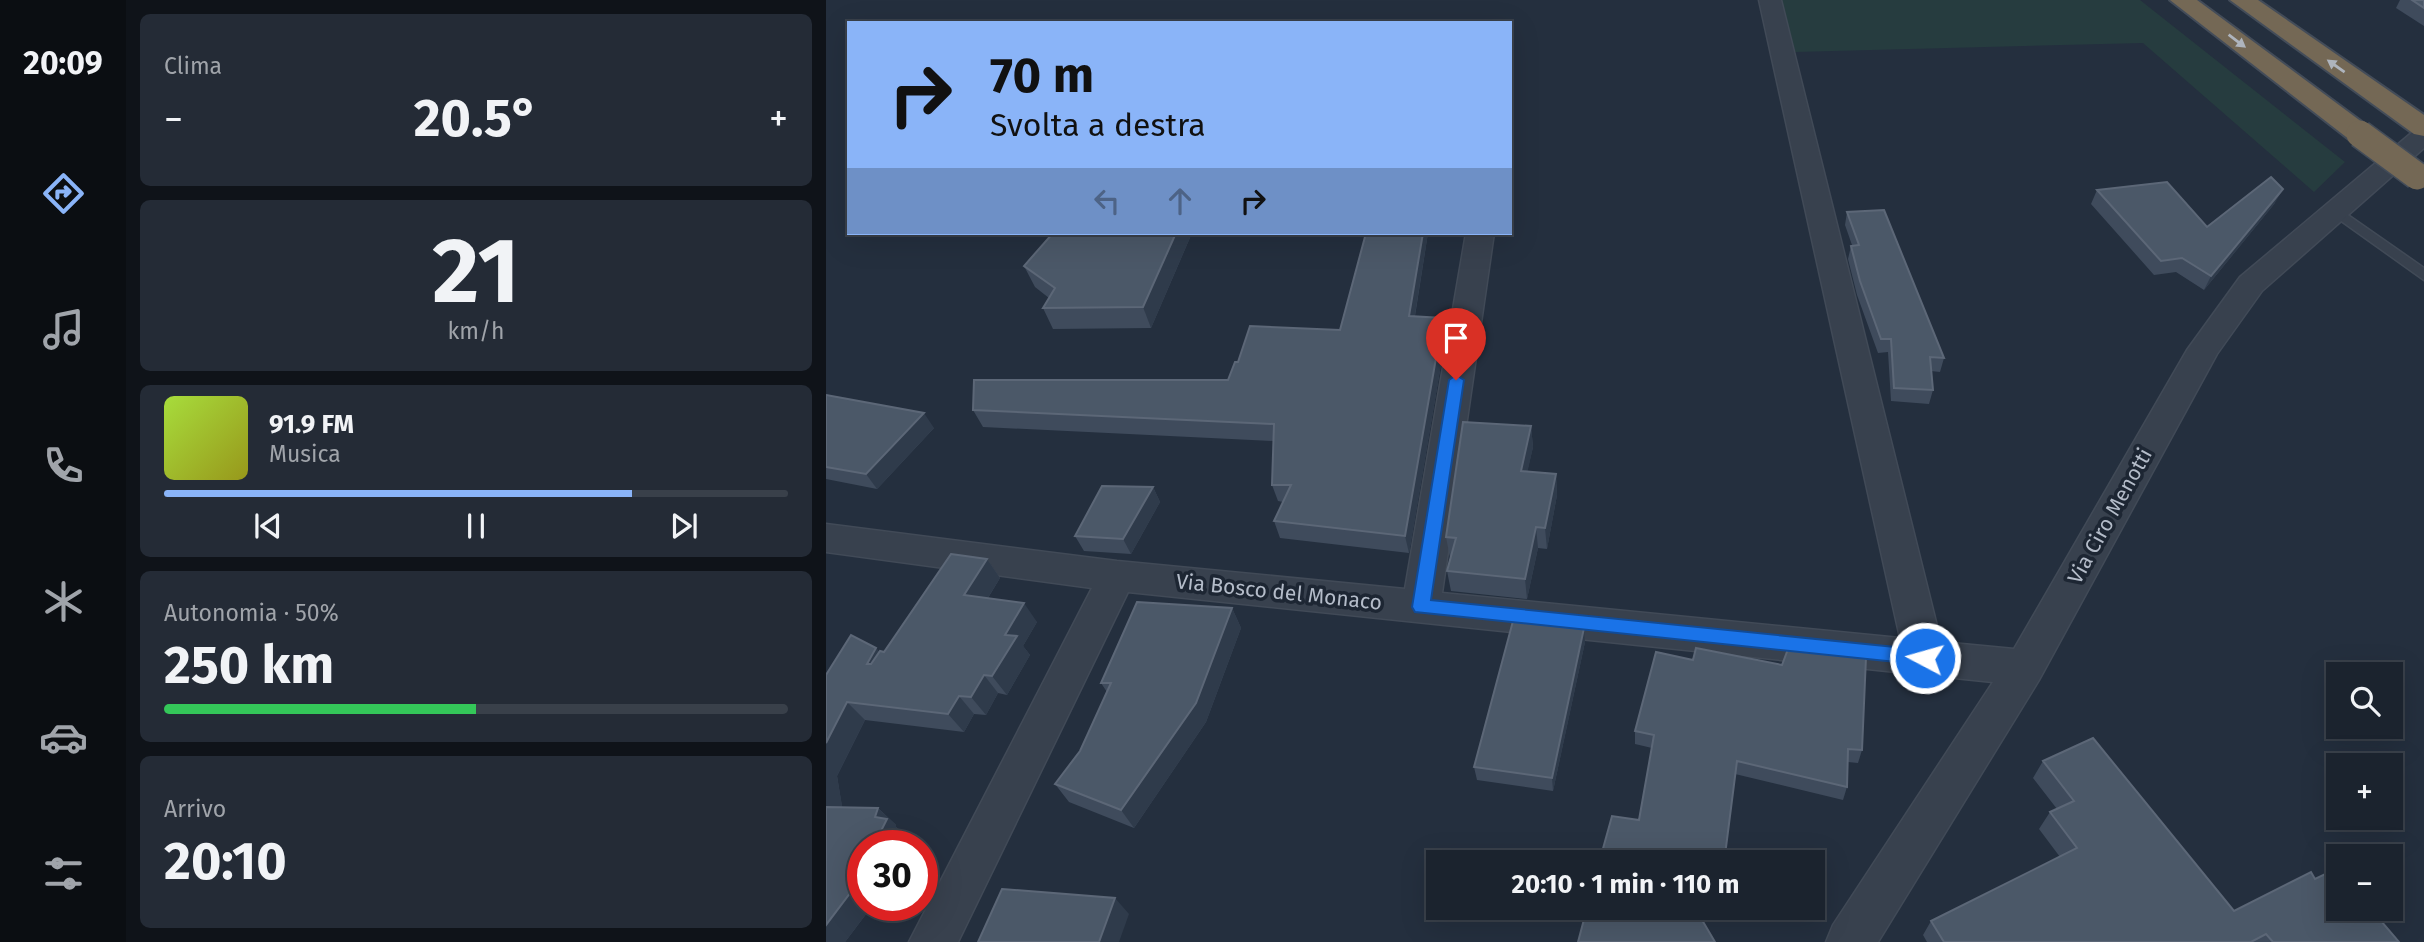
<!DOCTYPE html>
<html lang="it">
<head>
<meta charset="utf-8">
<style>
  body { margin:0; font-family:"Fira Sans",sans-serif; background:#242b36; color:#f1f3f6; height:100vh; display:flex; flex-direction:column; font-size:26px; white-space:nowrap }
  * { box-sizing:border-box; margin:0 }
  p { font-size:23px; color:#a0a4aa }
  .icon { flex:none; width:38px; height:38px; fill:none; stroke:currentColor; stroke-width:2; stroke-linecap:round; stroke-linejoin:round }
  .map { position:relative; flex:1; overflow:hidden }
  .drawer { display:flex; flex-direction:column; gap:14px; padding:14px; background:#0f1319; width:700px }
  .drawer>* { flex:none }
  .banner { position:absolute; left:21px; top:21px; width:665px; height:214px; border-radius:0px; box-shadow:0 7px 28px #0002,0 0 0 2px #39404a; background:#8ab4f8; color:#111; overflow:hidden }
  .tools { position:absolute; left:1500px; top:662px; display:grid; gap:14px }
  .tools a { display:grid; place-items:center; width:77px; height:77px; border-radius:0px; background:#1b232e; box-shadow:0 7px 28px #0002,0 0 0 2px #39404a; font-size:35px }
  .speed { position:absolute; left:21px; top:830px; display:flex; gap:14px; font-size:35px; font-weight:700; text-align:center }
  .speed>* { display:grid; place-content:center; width:91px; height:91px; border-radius:50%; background:#1b232e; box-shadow:0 7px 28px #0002,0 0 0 2px #39404a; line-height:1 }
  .speed .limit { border:10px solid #d22; background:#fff; color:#111 }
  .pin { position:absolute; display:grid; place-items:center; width:60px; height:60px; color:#fff; margin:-72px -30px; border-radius:50% 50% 50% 0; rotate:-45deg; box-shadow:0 0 7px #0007 }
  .pin .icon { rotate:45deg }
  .me { position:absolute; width:77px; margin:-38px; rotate:276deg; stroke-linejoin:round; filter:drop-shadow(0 0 5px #0008) }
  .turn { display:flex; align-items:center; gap:24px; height:147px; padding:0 28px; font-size:32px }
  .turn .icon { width:91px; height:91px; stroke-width:2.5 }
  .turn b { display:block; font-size:49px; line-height:60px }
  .lanes { display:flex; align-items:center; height:66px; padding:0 28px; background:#0003; justify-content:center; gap:35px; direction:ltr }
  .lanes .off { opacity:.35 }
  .big { font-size:52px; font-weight:700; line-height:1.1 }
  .drawer .card { flex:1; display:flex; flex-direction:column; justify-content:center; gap:10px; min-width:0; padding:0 24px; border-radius:10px; background:#242b36 }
  .drawer .dial { align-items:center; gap:0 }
  .dial b { font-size:91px; line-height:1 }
  .song { display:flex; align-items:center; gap:21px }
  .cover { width:84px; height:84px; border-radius:10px; background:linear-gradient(135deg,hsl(80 70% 55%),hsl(60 70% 35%)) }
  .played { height:7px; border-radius:4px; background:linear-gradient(90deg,#8ab4f8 75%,#39404a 75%) }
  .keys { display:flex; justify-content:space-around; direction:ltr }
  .heat { display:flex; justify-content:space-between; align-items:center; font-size:38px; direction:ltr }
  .charge { height:10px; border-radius:5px; background:linear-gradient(90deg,#34c759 50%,#39404a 0) }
  .trip { position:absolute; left:600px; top:850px; width:399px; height:70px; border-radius:0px; background:#1b232e; box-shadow:0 7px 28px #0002,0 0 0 2px #39404a; font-weight:700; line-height:70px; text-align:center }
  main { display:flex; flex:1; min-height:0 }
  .tab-bar { display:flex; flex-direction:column; width:126px; justify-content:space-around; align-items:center; background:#0b0e12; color:#a0a4aa }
  .tab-bar .icon { width:49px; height:49px }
  .tab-bar .on { color:#8ab4f8 }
  .tab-bar b { font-size:32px; color:#f1f3f6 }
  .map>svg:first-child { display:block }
  .green { fill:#263c3f }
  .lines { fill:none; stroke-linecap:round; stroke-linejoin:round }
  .lane-casing { stroke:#414a57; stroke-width:3 }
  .street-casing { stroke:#414a57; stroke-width:3 }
  .highway-casing { stroke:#434c59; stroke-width:4 }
  .lane { fill:#38414e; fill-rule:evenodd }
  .street { fill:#38414e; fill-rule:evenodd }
  .highway { fill:#746855; fill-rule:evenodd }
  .highway-bridge-casing { stroke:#434c59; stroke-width:30; stroke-linecap:butt }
  .highway-bridge { stroke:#746855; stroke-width:27 }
  .wall { fill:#3f4b5c }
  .shaded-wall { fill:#2f3b4b }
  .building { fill:#4b5868; stroke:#5c6777; stroke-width:2 }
  .oneway { fill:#aeb4bd }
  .route { fill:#1a73e8; stroke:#114b97; stroke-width:2 }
  .labels { text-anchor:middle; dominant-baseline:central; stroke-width:7; stroke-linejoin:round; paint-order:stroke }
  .street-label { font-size:21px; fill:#b4bcc9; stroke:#1d2633 }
</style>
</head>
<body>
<main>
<nav class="tab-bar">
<b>20:09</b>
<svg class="icon on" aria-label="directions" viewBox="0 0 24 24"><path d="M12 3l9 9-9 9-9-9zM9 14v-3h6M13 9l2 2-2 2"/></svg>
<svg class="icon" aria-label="music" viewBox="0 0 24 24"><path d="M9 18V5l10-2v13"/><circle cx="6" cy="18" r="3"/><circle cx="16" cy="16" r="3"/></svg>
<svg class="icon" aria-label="phone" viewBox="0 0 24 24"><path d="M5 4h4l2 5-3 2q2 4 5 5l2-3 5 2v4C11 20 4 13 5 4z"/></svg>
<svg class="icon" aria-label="climate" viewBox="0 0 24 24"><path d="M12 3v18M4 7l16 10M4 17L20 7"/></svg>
<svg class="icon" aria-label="car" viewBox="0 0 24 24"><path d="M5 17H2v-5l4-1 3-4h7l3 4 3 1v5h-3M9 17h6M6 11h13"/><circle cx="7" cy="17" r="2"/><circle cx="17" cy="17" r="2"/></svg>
<svg class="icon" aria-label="filters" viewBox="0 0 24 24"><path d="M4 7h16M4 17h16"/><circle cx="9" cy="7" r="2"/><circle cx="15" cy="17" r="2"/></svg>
</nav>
<section class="drawer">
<div class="card"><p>Clima</p>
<div class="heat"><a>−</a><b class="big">20.5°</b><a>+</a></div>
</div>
<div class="card dial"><b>21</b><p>km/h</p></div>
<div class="card">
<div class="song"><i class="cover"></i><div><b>91.9 FM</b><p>Musica</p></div></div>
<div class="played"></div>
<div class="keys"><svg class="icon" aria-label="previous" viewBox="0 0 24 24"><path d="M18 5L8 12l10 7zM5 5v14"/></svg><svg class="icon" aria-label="pause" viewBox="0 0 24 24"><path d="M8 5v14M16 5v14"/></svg><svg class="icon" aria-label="next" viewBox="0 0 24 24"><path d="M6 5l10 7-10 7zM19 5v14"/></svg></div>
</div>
<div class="card"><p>Autonomia · 50%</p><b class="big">250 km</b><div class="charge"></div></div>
<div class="card"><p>Arrivo</p><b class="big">20:10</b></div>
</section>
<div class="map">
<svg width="1598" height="942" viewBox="0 0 1598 942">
  <rect width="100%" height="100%" fill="#242f3e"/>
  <polygon class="green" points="955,0 1314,0 1519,162 1488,192 1317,43 969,52"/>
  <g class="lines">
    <defs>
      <polygon id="lane" points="1509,206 1598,268 1598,280 1504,213 1504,207"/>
      <polygon id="street" points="933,0 955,0 1115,642 1188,649 1361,350 1414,277 1589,130 1598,127 1598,148 1436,291 1391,354 1213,680 1052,942 1000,942 1007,925 1167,682 302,592 132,942 83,942 266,588 0,552 0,524 291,561 579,589 640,233 668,233 616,593 1074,638"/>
      <g id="highway">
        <polygon points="1344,0 1371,0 1544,128 1548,134 1544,140 1534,142 1524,140"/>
        <polygon points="1404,0 1432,0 1598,115 1598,136 1588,134"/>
      </g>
    </defs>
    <use href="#lane" class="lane-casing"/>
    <use href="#street" class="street-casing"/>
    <use href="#highway" class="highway-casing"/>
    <use href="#lane" class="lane"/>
    <use href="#street" class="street"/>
    <use href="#highway" class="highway"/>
    <defs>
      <polyline id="highway-bridge" points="1534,134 1591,176"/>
    </defs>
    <use href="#highway-bridge" class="highway-bridge-casing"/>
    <use href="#highway-bridge" class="highway-bridge"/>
  </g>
  <g class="wall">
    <polygon points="1574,0 1598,0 1598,26 1570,8"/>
    <polygon points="1271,190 1381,227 1449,203 1378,290 1350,272 1328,275 1265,204"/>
    <polygon points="1021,212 1118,358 1114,372 1105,371 1107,390 1103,404 1065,401 1062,352 1052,353 1031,295 1022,259 1025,246 1026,245 1019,225"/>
    <polygon points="227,233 366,233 325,328 227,329 217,308 223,298 209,287 198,266"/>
    <polygon points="540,233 602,233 589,316 617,318 620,335 583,553 454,538 448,521 457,502 452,501 446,485 448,441 157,427 147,410 402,380 412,362 514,330"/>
    <polygon points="0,395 108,428 51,489 0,479"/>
    <polygon points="705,426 707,447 701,472 730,474 731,495 721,549 712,548 701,599 625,591 621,571 625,558 624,558 620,537"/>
    <polygon points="327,487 334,502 305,554 258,551 249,536"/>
    <polygon points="161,559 174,578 162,598 211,622 197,646 204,655 181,695 172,693 160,715 148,714 138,732 39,720 11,776 16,807 52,808 70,825 70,827 80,835 37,845 47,905 19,942 0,942 0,675 50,648 53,652 58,652"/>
    <polygon points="406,608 415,628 380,722 308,828 243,802 229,784 254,751 281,692 275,683"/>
    <polygon points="759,642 727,791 651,780 648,767"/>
    <polygon points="809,731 1036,750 1032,763 1022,762 1021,787 1017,800 909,774 813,820 826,748 809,744"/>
    <polygon points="1217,761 1408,911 1489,879 1573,942 1101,942 1097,935 1105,921 1234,857 1213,829 1224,812 1231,809 1207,778"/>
  </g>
  <g class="shaded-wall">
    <polygon points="1457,189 1449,203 1378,290 1385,276"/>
    <polygon points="350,233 366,233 325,328 317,307"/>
    <polygon points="597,233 602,233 586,333 583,316"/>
    <polygon points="617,318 620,335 583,553 579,536"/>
    <polygon points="98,413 108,428 51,489 40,474"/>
    <polygon points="705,426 707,447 697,492 695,471"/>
    <polygon points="730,474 731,495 721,549 719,528"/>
    <polygon points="327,487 334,502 305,554 297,539"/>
    <polygon points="710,527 712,548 701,599 699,579"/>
    <polygon points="161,559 174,578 152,614 138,595"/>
    <polygon points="198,603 211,622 197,646 204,655 181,695 166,676 179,635"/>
    <polygon points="406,608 415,628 380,722 308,828 295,810"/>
    <polygon points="758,628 759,642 727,791 726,778"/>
    <polygon points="50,648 66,667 41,664"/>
    <polygon points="158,675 172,693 160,715 145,697"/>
    <polygon points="133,696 148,714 138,732 122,714"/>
    <polygon points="21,702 39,720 11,776 19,823 0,807 0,743"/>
    <polygon points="52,808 70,825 70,827 80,835 75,845 48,845 49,817"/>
    <polygon points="37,876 37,905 47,905 19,942 0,942 0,925"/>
    <polygon points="289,898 303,914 293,942 273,942"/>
  </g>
  <g class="building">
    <polygon points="1586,0 1598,0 1598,8"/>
    <polygon points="1445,177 1457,189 1385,276 1356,258 1335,261 1271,190 1341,182 1381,227"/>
    <polygon points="1058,210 1118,358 1104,357 1107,390 1068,388 1065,339 1055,339 1034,281 1025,246 1033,245 1021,212"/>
    <polygon points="227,233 350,233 317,307 217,308 229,288 198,266"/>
    <polygon points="540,233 597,233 583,316 617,318 579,536 448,521 465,485 446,485 448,424 147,410 148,380 402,380 409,362 412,362 424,326 514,330"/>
    <polygon points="0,395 98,413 40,474 0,467"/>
    <polygon points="637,422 705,426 695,471 730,474 719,528 710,527 699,579 621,571 630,538 620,537"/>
    <polygon points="276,486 327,487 297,539 249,536"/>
    <polygon points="125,554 161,559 138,595 198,603 179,635 191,636 166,676 158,675 145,697 133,696 122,714 21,702 0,743 0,675 25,635 50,648 41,664 45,664 54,651 58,652"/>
    <polygon points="311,602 406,608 370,703 295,810 229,784 254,751 285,683 275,683"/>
    <polygon points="687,621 758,628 726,778 648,767"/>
    <polygon points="870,648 956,665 962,649 1040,657 1036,750 1022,749 1021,787 911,761 898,863 773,863 786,816 813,820 828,735 809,731 830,652 867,660"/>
    <polygon points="1267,738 1408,911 1485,872 1489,879 1510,869 1512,872 1512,908 1544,908 1573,942 1447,942 1440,934 1425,942 1118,942 1105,921 1251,848 1224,812 1248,801 1217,761"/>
    <polygon points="0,807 52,808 49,817 61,819 48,845 37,845 37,876 0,925"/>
    <polygon points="176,889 289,898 273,942 152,942"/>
    <polygon points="761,908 869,908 889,942 752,942"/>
  </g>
  <defs><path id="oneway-solid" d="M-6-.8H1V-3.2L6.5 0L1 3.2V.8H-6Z" transform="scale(1.75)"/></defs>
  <g class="oneway">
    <use href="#oneway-solid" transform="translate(1411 41) rotate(37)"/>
    <use href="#oneway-solid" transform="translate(1510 66) rotate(-145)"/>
  </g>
  <polygon class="route" points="630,375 638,380 605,600 1099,650 1105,652 1108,658 1105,663 1099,665 589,612 586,607 623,380"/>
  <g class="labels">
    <g class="street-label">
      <text transform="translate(1284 516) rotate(-61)">Via Ciro Menotti</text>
      <text transform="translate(453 592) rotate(6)">Via Bosco del Monaco</text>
    </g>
  </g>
</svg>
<div class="tools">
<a><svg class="icon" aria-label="search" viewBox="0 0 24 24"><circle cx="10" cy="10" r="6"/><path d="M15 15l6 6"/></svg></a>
<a>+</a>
<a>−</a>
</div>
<div class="speed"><div class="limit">30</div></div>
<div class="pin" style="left:630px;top:380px;background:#d93025"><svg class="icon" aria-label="arrive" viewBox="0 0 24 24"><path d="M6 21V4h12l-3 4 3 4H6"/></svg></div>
<svg class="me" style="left:1099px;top:658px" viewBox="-20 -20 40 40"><circle r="17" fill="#1a73e8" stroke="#fff" stroke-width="3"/><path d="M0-11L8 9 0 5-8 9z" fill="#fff"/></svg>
<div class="trip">20:10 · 1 min · 110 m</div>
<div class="banner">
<div class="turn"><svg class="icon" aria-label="right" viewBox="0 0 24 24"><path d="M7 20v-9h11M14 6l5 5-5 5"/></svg><div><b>70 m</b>Svolta a destra</div></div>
<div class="lanes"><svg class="icon off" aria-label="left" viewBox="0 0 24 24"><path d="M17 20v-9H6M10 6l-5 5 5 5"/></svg><svg class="icon off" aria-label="ahead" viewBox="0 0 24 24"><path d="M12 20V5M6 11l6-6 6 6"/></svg><svg class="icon" aria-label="right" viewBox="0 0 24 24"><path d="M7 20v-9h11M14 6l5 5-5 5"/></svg></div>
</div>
</div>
</main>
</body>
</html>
